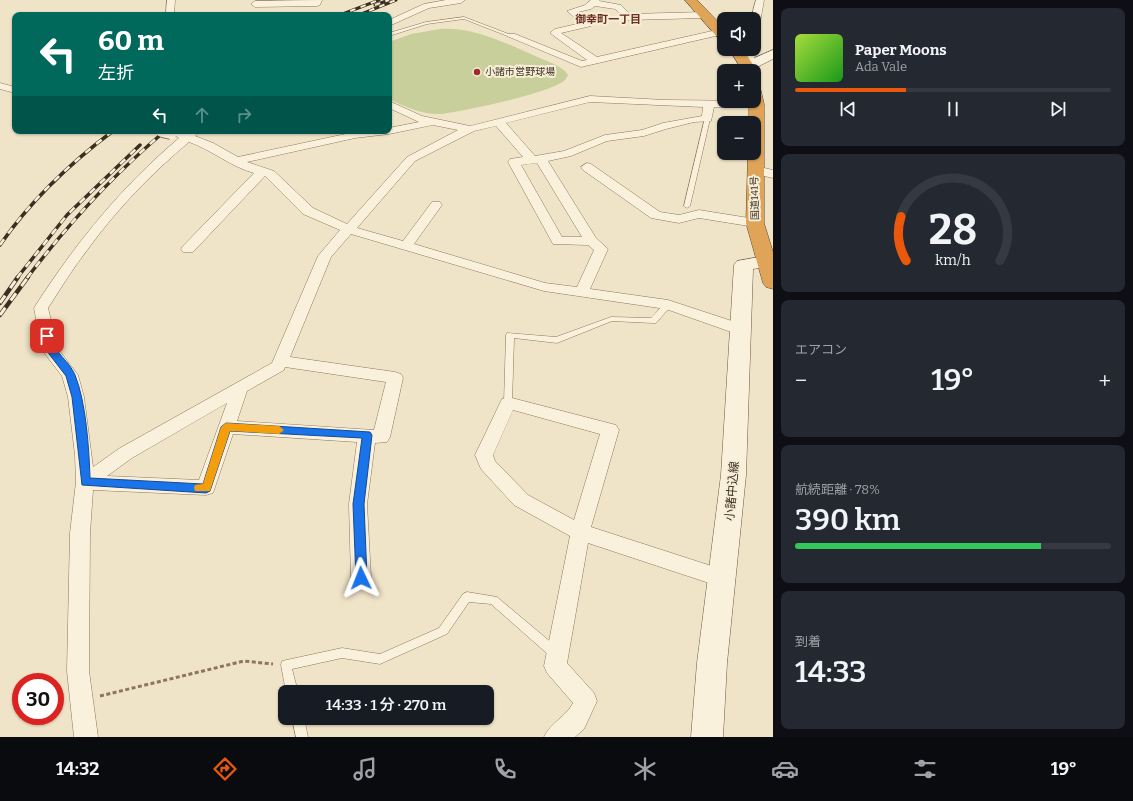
<!DOCTYPE html>
<html lang="ja">
<head>
<meta charset="utf-8">
<style>
  body { margin:0; font-family:Bitter,"Noto Sans JP",serif; background:#242831; color:#f1f3f6; height:100vh; display:flex; flex-direction:column; font-size:15px; white-space:nowrap }
  * { box-sizing:border-box; margin:0 }
  p { font-size:13px; color:#9ea1a6 }
  .icon { flex:none; width:22px; height:22px; fill:none; stroke:currentColor; stroke-width:2; stroke-linecap:round; stroke-linejoin:round }
  .map { position:relative; flex:1; overflow:hidden }
  .details { display:flex; flex-direction:column; gap:8px; padding:8px; background:#0d0f14; width:360px }
  .details>* { flex:none }
  .guide { position:absolute; left:12px; top:12px; width:380px; height:122px; border-radius:8px; box-shadow:0 1px 3px #0004; background:#00695c; color:#fff; overflow:hidden }
  .controls { position:absolute; left:717px; top:12px; display:grid; gap:8px }
  .controls a { display:grid; place-items:center; width:44px; height:44px; border-radius:8px; background:#171b24; box-shadow:0 1px 3px #0004; font-size:20px }
  .speed { position:absolute; left:12px; top:673px; display:flex; gap:8px; font-size:20px; font-weight:700; text-align:center }
  .speed>* { display:grid; place-content:center; width:52px; height:52px; border-radius:50%; background:#171b24; box-shadow:0 1px 3px #0004; line-height:1 }
  .speed .limit { border:6px solid #d22; background:#fff; color:#111 }
  .pin { position:absolute; display:grid; place-items:center; width:34px; height:34px; color:#fff; margin:-17px; border-radius:8px; box-shadow:0 2px 6px #0006 }
  .me { position:absolute; width:44px; margin:-22px; rotate:358deg; stroke-linejoin:round; filter:drop-shadow(0 0 3px #0008) }
  .turn { display:flex; align-items:center; gap:14px; height:84px; padding:0 20px; font-size:18px }
  .turn .icon { width:52px; height:52px; stroke-width:2.5 }
  .turn b { display:block; font-size:28px; line-height:34px }
  .lanes { display:flex; align-items:center; height:38px; padding:0 20px; background:#0003; justify-content:center; gap:20px; direction:ltr }
  .lanes .off { opacity:.35 }
  .big { font-size:30px; font-weight:600; line-height:1.1 }
  .details .card { flex:1; display:flex; flex-direction:column; justify-content:center; gap:6px; min-width:0; padding:0 14px; border-radius:8px; background:#242831 }
  .details .dial { align-items:center; gap:0 }
  .dial svg { height:104px; overflow:visible; fill:none; stroke:#363941; stroke-width:7; stroke-linecap:round; text-anchor:middle }
  .dial text { fill:#f1f3f6; stroke:none }
  .song { display:flex; align-items:center; gap:12px }
  .cover { width:48px; height:48px; border-radius:6px; background:linear-gradient(135deg,hsl(80 70% 55%),hsl(120 70% 35%)) }
  .played { height:4px; border-radius:2px; background:linear-gradient(90deg,#ea580c 35%,#363941 35%) }
  .keys { display:flex; justify-content:space-around; direction:ltr }
  .heat { display:flex; justify-content:space-between; align-items:center; font-size:22px; direction:ltr }
  .charge { height:6px; border-radius:3px; background:linear-gradient(90deg,#34c759 78%,#363941 0) }
  .trip { position:absolute; left:278px; top:685px; width:216px; height:40px; border-radius:8px; background:#171b24; box-shadow:0 1px 3px #0004; font-weight:600; line-height:40px; text-align:center }
  .tabs { display:flex; height:64px; justify-content:space-around; align-items:center; background:#090b0e; color:#9ea1a6 }
  .tabs .icon { width:28px; height:28px }
  .tabs .on { color:#ea580c }
  .tabs b { font-size:18px; color:#f1f3f6 }
  main { display:flex; flex:1; min-height:0 }
  .map>svg:first-child { display:block }
  .green { fill:#c9cf9b }
  .lines { fill:none; stroke-linecap:round; stroke-linejoin:round }
  .lane-casing { stroke:#8d765c; stroke-width:1 }
  .street-casing { stroke:#8d765c; stroke-width:1 }
  .secondary-casing { stroke:#6f573f; stroke-width:1 }
  .highway-casing { stroke:#5b4430; stroke-width:1 }
  .path { stroke:#8d765c; stroke-width:3; stroke-dasharray:4 2.5; stroke-linecap:butt }
  .lane { fill:#faf1dc; fill-rule:evenodd }
  .street { fill:#faf1dc; fill-rule:evenodd }
  .secondary { fill:#faf1dc; fill-rule:evenodd }
  .highway { fill:#e0a458; fill-rule:evenodd }
  .rail-far2-casing { stroke:#3d2e20; stroke-width:3 }
  .rail-far1-casing { stroke:#3d2e20; stroke-width:3.5 }
  .rail-casing { stroke:#3d2e20; stroke-width:4.5 }
  .rail-far2 { stroke:#f7eed8; stroke-width:2; stroke-dasharray:5.5; stroke-linecap:butt }
  .rail-far1 { stroke:#f7eed8; stroke-width:2.5; stroke-dasharray:7; stroke-linecap:butt }
  .rail { stroke:#f7eed8; stroke-width:3; stroke-dasharray:9; stroke-linecap:butt }
  .street-bridge-casing { stroke:#8d765c; stroke-width:14; stroke-linecap:butt }
  .street-bridge { stroke:#faf1dc; stroke-width:12 }
  .route { fill:#1a73e8; stroke:#114b97 }
  .slow { fill:#f59e0b }
  .poi-dot { fill:#9e2a2b; stroke:#f7eed8; stroke-width:1.5 }
  .labels { text-anchor:middle; dominant-baseline:central; stroke-width:4; stroke-linejoin:round; paint-order:stroke }
  .far-poi-label { font-size:10px; fill:#3d2e20; stroke:#f7eed8; text-anchor:start }
  .far-street-label { font-size:10px; fill:#3d2e20; stroke:#f7eed8 }
  .far-neighbourhood-label { font-size:11px; font-weight:bold; fill:#6b2e1e; stroke:#f7eed8 }
  .street-label { font-size:12px; fill:#3d2e20; stroke:#f7eed8 }
</style>
</head>
<body>
<main>
<div class="map">
<svg width="773" height="737" viewBox="0 0 773 737">
  <rect width="100%" height="100%" fill="#f0e4c8"/>
  <path class="green" d="M 440,29 C 479,26 518,50 554,64 L 564,70 L 568,75 L 566,79 C 554,93 463,111 441,114 C 423,115 405,107 389,99 L 389,42 L 411,34 Z"/>
  <g class="lines">
    <defs>
      <g id="lane">
        <polygon points="464,17 514,36 510,37 464,19 427,24 389,36 389,33 426,22"/>
        <polygon points="705,118 710,119 690,206 687,208 684,206"/>
        <polygon points="665,303 671,303 672,305 656,323 653,323 612,321 557,343 514,338 512,403 511,405 505,405 504,403 506,335 507,333 556,337 611,317 651,318"/>
        <polygon points="467,592 497,597 559,649 560,653 559,657 555,658 551,657 491,604 469,602 447,634 380,664 342,658 292,669 298,692 286,692 281,665 282,661 342,648 380,654 439,628 463,594"/>
        <polygon points="292,718 304,718 308,737 296,737"/>
      </g>
      <g id="street">
        <polygon points="167,0 175,0 174,15 166,15"/>
        <polygon points="322,0 320,5 317,6 255,7 251,4 255,1"/>
        <polygon points="446,0 465,0 461,3 429,8 389,26 389,20 424,4"/>
        <polygon points="591,0 600,0 599,1 621,5 630,14 704,12 708,15 704,18 628,20 615,9 595,6 591,9 578,12 591,22 591,26 561,33 597,57 721,29 724,30 724,34 581,67 507,36 509,34 515,34 582,61 587,60 550,33 555,29 581,23 567,11 585,5"/>
        <polygon points="756,0 764,0 759,28 754,31 754,19 751,19"/>
        <polygon points="754,47 756,49 753,66 752,68 744,68 743,66 746,49 754,49"/>
        <polygon points="0,83 15,87 15,93 0,89"/>
        <path d="M 590,96 L 665,100 L 757,101 L 762,104 L 757,107 L 714,107 L 711,121 L 694,122 L 666,129 L 644,136 L 607,141 L 571,156 L 548,161 L 596,238 L 608,249 L 590,289 L 668,300 L 744,325 L 747,329 L 744,333 L 739,334 L 734,333 L 666,309 L 544,291 L 351,234 L 331,257 L 290,357 L 395,372 L 401,374 L 403,378 L 390,437 L 387,442 L 375,443 L 367,504 L 371,578 L 368,584 L 361,587 L 354,584 L 351,578 L 349,504 L 357,442 L 233,434 L 213,493 L 206,495 L 93,490 L 90,533 L 89,671 L 98,737 L 74,737 L 67,671 L 70,533 L 76,482 L 75,455 L 68,397 L 62,376 L 42,350 L 34,308 C 74,245 121,187 179,138 L 174,135 L 176,133 L 201,131 L 195,136 L 213,143 L 238,157 L 355,132 L 389,131 L 389,128 L 419,122 L 389,108 L 389,101 L 422,116 L 470,126 ZM 590,102 L 703,107 L 702,116 L 663,123 L 642,130 L 605,135 L 564,151 L 535,156 L 506,123 ZM 433,125 L 458,130 L 407,157 L 347,224 L 313,208 L 274,171 L 247,162 L 355,138 L 389,134 ZM 496,126 L 523,157 L 510,159 L 508,162 L 553,244 L 588,245 L 594,250 L 577,287 L 545,283 L 414,244 L 442,205 L 440,202 L 432,202 L 403,241 L 357,228 L 415,161 L 474,131 ZM 189,142 C 212,150 231,167 254,173 L 183,246 L 181,249 L 183,252 L 193,252 L 265,176 L 303,214 L 340,230 L 318,256 L 272,363 L 120,448 L 93,467 L 84,397 L 78,375 L 58,349 L 48,308 C 61,288 73,268 88,249 C 117,209 151,174 189,142 ZM 537,163 L 582,237 L 562,237 L 521,165 ZM 285,367 L 386,382 L 374,430 L 237,421 L 247,391 L 284,370 ZM 227,403 L 199,480 L 107,476 L 132,458 Z"/>
        <polygon points="587,163 591,164 660,212 679,215 699,210 755,219 762,223 755,227 699,218 679,223 651,218 583,170 581,167"/>
        <polygon points="755,166 773,170 773,178 751,173 749,170 751,167"/>
        <path d="M 508,397 L 616,425 L 619,430 L 591,527 L 724,570 L 731,573 L 734,579 L 731,585 L 724,588 L 588,543 L 567,663 L 594,693 L 597,701 L 584,729 L 575,737 L 544,737 C 550,723 566,717 573,703 L 547,673 L 544,666 L 570,536 L 514,505 L 481,469 L 475,455 L 500,403 L 502,399 ZM 513,410 L 600,434 L 574,520 L 528,495 L 495,461 L 493,455 Z"/>
      </g>
      <g id="secondary">
        <polygon points="773,50 773,59 753,69 743,69 741,66 743,63"/>
        <polygon points="765,256 772,258 772,266 753,269 746,475 727,663 723,737 691,737 697,663 721,475 734,265 737,261"/>
      </g>
      <g id="highway">
        <polygon points="685,0 697,0 724,28 724,40 719,39"/>
        <polygon points="729,49 743,49 757,71 755,74 754,71 743,71"/>
        <polygon points="754,82 759,83 764,104 764,223 773,252 773,289 766,287 763,283 746,223 748,153 754,153 754,123 749,123 749,101 754,101"/>
      </g>
    </defs>
    <use href="#lane" class="lane-casing"/>
    <use href="#street" class="street-casing"/>
    <use href="#secondary" class="secondary-casing"/>
    <use href="#highway" class="highway-casing"/>
    <polyline class="path" points="100,696 244,661 273,664"/>
    <use href="#lane" class="lane"/>
    <use href="#street" class="street"/>
    <use href="#secondary" class="secondary"/>
    <use href="#highway" class="highway"/>
    <defs>
      <g id="rail-far2">
        <polyline points="375,5 389,0"/>
        <polyline points="340,15 379,0"/>
        <polyline points="359,15 396,0"/>
      </g>
      <g id="rail-far1">
        <path d="M 0,245 C 31,200 69,164 113,131"/>
        <polyline points="17,278 67,215 140,145"/>
        <path d="M 27,278 C 68,224 113,175 165,131"/>
      </g>
      <g id="rail">
        <polyline points="0,303 18,277"/>
        <polyline points="0,315 28,277"/>
      </g>
    </defs>
    <use href="#rail-far2" class="rail-far2-casing"/>
    <use href="#rail-far1" class="rail-far1-casing"/>
    <use href="#rail" class="rail-casing"/>
    <use href="#rail-far2" class="rail-far2"/>
    <use href="#rail-far1" class="rail-far1"/>
    <use href="#rail" class="rail"/>
    <defs>
      <polyline id="street-bridge" points="162,131 171,133"/>
    </defs>
    <use href="#street-bridge" class="street-bridge-casing"/>
    <use href="#street-bridge" class="street-bridge"/>
  </g>
  <path class="route" d="M 47,333 L 51,336 C 57,357 68,359 75,375 C 86,402 89,448 90,478 L 203,484 L 221,427 L 226,423 L 370,432 L 372,435 L 364,504 L 367,578 L 365,581 L 361,583 L 357,581 L 356,578 L 353,504 L 362,438 L 230,431 L 210,491 L 206,493 L 82,485 L 72,397 L 66,376 L 46,350 L 43,336 Z"/>
  <polygon class="slow" points="226,423 279,426 284,430 279,434 230,431 210,491 195,491 194,488 195,485 203,484 221,427"/>
  <circle class="poi-dot" cx="477" cy="72" r="4"/>
  <g class="labels">
    <g class="far-poi-label">
      <text x="485" y="72">小諸市営野球場</text>
    </g>
    <g class="far-street-label">
      <text transform="translate(755 198) rotate(-91)">国道141号</text>
    </g>
    <g class="far-neighbourhood-label">
      <text x="608" y="19">御幸町一丁目</text>
    </g>
    <g class="street-label">
      <text transform="translate(732 491) rotate(-85)">小諸中込線</text>
    </g>
  </g>
</svg>
<div class="controls">
<a><svg class="icon" aria-label="sound" viewBox="0 0 24 24"><path d="M4 9h4l5-4v14l-5-4H4zM17 9q2 3 0 6"/></svg></a>
<a>+</a>
<a>−</a>
</div>
<div class="speed"><div class="limit">30</div></div>
<div class="pin" style="left:47px;top:336px;background:#d93025"><svg class="icon" aria-label="arrive" viewBox="0 0 24 24"><path d="M6 21V4h12l-3 4 3 4H6"/></svg></div>
<svg class="me" style="left:361px;top:578px" viewBox="-20 -20 40 40"><path d="M0-17L14 15 0 8-14 15z" fill="#1a73e8" stroke="#fff" stroke-width="4"/></svg>
<div class="trip">14:33 · 1 分 · 270 m</div>
<div class="guide">
<div class="turn"><svg class="icon" aria-label="left" viewBox="0 0 24 24"><path d="M17 20v-9H6M10 6l-5 5 5 5"/></svg><div><b>60 m</b>左折</div></div>
<div class="lanes"><svg class="icon" aria-label="left" viewBox="0 0 24 24"><path d="M17 20v-9H6M10 6l-5 5 5 5"/></svg><svg class="icon off" aria-label="ahead" viewBox="0 0 24 24"><path d="M12 20V5M6 11l6-6 6 6"/></svg><svg class="icon off" aria-label="right" viewBox="0 0 24 24"><path d="M7 20v-9h11M14 6l5 5-5 5"/></svg></div>
</div>
</div>
<section class="details">
<div class="card">
<div class="song"><i class="cover"></i><div><b>Paper Moons</b><p>Ada Vale</p></div></div>
<div class="played"></div>
<div class="keys"><svg class="icon" aria-label="previous" viewBox="0 0 24 24"><path d="M18 5L8 12l10 7zM5 5v14"/></svg><svg class="icon" aria-label="pause" viewBox="0 0 24 24"><path d="M8 5v14M16 5v14"/></svg><svg class="icon" aria-label="next" viewBox="0 0 24 24"><path d="M6 5l10 7-10 7zM19 5v14"/></svg></div>
</div>
<div class="card dial"><svg viewBox="0 0 100 80">
<path d="M14 69A42 42 0 1 1 86 69"/>
<path d="M14 69A42 42 0 0 1 10 35" stroke="#ea580c"/>
<text x="50" y="56" font-size="32" font-weight="700">28</text>
<text x="50" y="72" font-size="11">km/h</text>
</svg></div>
<div class="card"><p>エアコン</p>
<div class="heat"><a>−</a><b class="big">19°</b><a>+</a></div>
</div>
<div class="card"><p>航続距離 · 78%</p><b class="big">390 km</b><div class="charge"></div></div>
<div class="card"><p>到着</p><b class="big">14:33</b></div>
</section>
</main>
<nav class="tabs">
<b>14:32</b>
<svg class="icon on" aria-label="directions" viewBox="0 0 24 24"><path d="M12 3l9 9-9 9-9-9zM9 14v-3h6M13 9l2 2-2 2"/></svg>
<svg class="icon" aria-label="music" viewBox="0 0 24 24"><path d="M9 18V5l10-2v13"/><circle cx="6" cy="18" r="3"/><circle cx="16" cy="16" r="3"/></svg>
<svg class="icon" aria-label="phone" viewBox="0 0 24 24"><path d="M5 4h4l2 5-3 2q2 4 5 5l2-3 5 2v4C11 20 4 13 5 4z"/></svg>
<svg class="icon" aria-label="climate" viewBox="0 0 24 24"><path d="M12 3v18M4 7l16 10M4 17L20 7"/></svg>
<svg class="icon" aria-label="car" viewBox="0 0 24 24"><path d="M5 17H2v-5l4-1 3-4h7l3 4 3 1v5h-3M9 17h6M6 11h13"/><circle cx="7" cy="17" r="2"/><circle cx="17" cy="17" r="2"/></svg>
<svg class="icon" aria-label="filters" viewBox="0 0 24 24"><path d="M4 7h16M4 17h16"/><circle cx="9" cy="7" r="2"/><circle cx="15" cy="17" r="2"/></svg>
<b>19°</b>
</nav>
</body>
</html>
